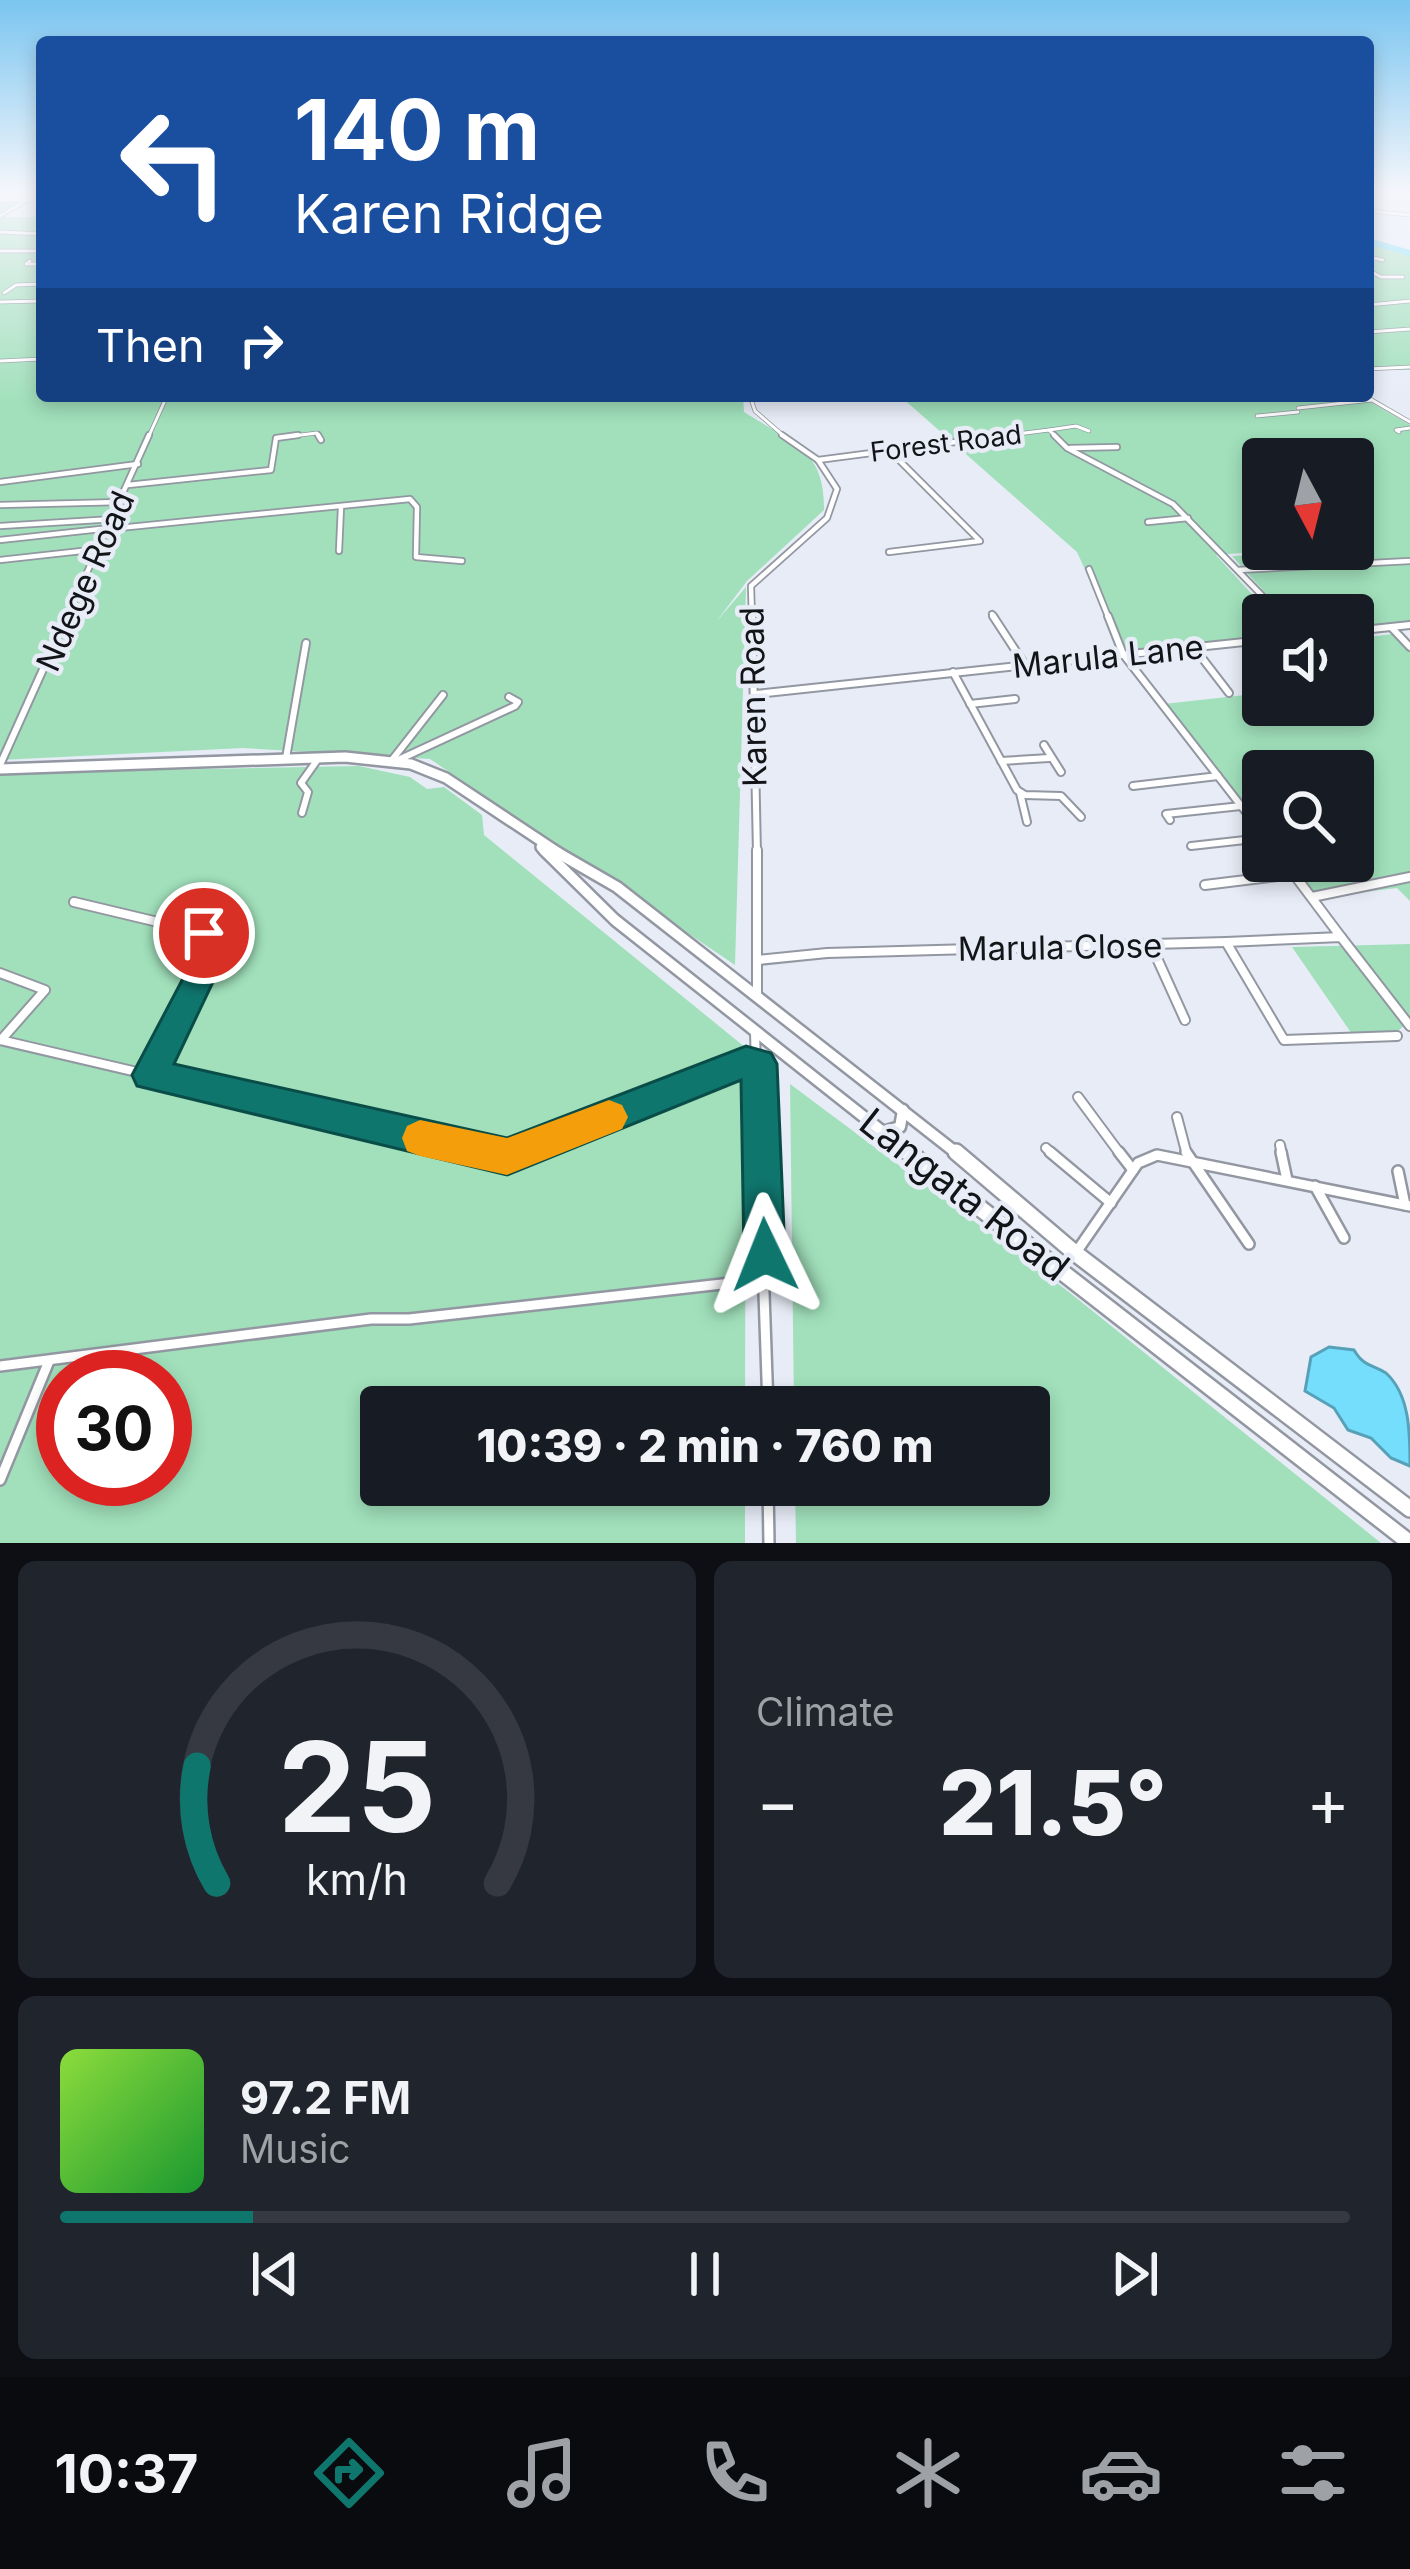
<!DOCTYPE html>
<html lang="en">
<head>
<meta charset="utf-8">
<style>
  body { margin:0; font-family:Inter,sans-serif; background:#20242c; color:#f1f3f6; height:100vh; display:flex; flex-direction:column; font-size:45px; white-space:nowrap }
  * { box-sizing:border-box; margin:0 }
  p { font-size:39px; color:#9ea1a6 }
  .icon { flex:none; width:66px; height:66px; fill:none; stroke:currentColor; stroke-width:2; stroke-linecap:round; stroke-linejoin:round }
  .map { position:relative; height:1543px; overflow:hidden }
  .panel { display:flex; flex-direction:column; gap:18px; padding:18px; background:#0d0f14; flex:1 }
  .panel>* { flex:none }
  .top-card { position:absolute; left:36px; top:36px; width:1338px; height:366px; border-radius:12px; box-shadow:0 6px 18px #0003; background:#1a4fa0; color:#fff; overflow:hidden }
  .needle { width:78px; rotate:173deg }
  .fabs { position:absolute; left:1242px; top:438px; display:grid; gap:24px }
  .fabs a { display:grid; place-items:center; width:132px; height:132px; border-radius:12px; background:#171b24; box-shadow:0 6px 18px #0003; font-size:60px }
  .speed { position:absolute; left:36px; top:1350px; display:flex; gap:24px; font-size:60px; font-weight:700; text-align:center }
  .speed>* { display:grid; place-content:center; width:156px; height:156px; border-radius:50%; background:#171b24; box-shadow:0 6px 18px #0003; line-height:1 }
  .speed .limit { border:18px solid #d22; background:#fff; color:#111 }
  .pin { position:absolute; display:grid; place-items:center; width:102px; height:102px; color:#fff; margin:-51px; border:6px solid #fff; border-radius:50%; box-shadow:0 3px 12px #0007 }
  .me { position:absolute; width:132px; margin:-66px; rotate:358deg; stroke-linejoin:round; filter:drop-shadow(0 0 9px #0008) }
  .turn { display:flex; align-items:center; gap:42px; height:252px; padding:0 60px; font-size:54px }
  .turn .icon { width:156px; height:156px; stroke-width:2.5 }
  .turn b { display:block; font-size:84px; line-height:102px }
  .then { display:flex; align-items:center; height:114px; padding:0 60px; background:#0003; gap:24px; font-size:45px }
  .big { font-size:90px; font-weight:800; line-height:1.1 }
  .panel .card { flex:1; display:flex; flex-direction:column; justify-content:center; gap:18px; min-width:0; padding:0 42px; border-radius:18px; background:#20242c }
  .panel .dial { align-items:center; gap:0 }
  .dial svg { height:312px; overflow:visible; fill:none; stroke:#363941; stroke-width:7; stroke-linecap:round; text-anchor:middle }
  .dial text { fill:#f1f3f6; stroke:none }
  .song { display:flex; align-items:center; gap:36px }
  .cover { width:144px; height:144px; border-radius:18px; background:linear-gradient(135deg,hsl(90 70% 55%),hsl(130 70% 35%)) }
  .played { height:12px; border-radius:6px; background:linear-gradient(90deg,#0f766e 15%,#363941 15%) }
  .keys { display:flex; justify-content:space-around; direction:ltr }
  .heat { display:flex; justify-content:space-between; align-items:center; font-size:66px; direction:ltr }
  .panel .tiles { flex:1; display:grid; gap:18px; grid-template-columns:1fr 1fr }
  .card:last-child { grid-column:span 2 }
  .trip { position:absolute; left:360px; top:1386px; width:690px; height:120px; border-radius:12px; background:#171b24; box-shadow:0 6px 18px #0003; font-weight:800; line-height:120px; text-align:center }
  .tabs { display:flex; height:192px; justify-content:space-around; align-items:center; background:#090b0e; color:#9ea1a6 }
  .tabs .icon { width:84px; height:84px }
  .tabs .active { color:#0f766e }
  .tabs b { font-size:54px; color:#f1f3f6 }
  .map>svg:first-child { display:block }
  .green { fill:#a1e0bb; fill-rule:evenodd }
  .water { fill:#75defc; stroke:#57a1b8; stroke-width:3 }
  .lines { fill:none; stroke-linecap:round; stroke-linejoin:round }
  .river { stroke:#75defc; stroke-width:6 }
  .street-far4-casing { stroke:#9297a1; stroke-width:4.5 }
  .street-far3-casing { stroke:#9297a1; stroke-width:8 }
  .street-far2-casing { stroke:#9297a1; stroke-width:10 }
  .street-far1-casing { stroke:#9297a1; stroke-width:12 }
  .street-casing { stroke:#9297a1; stroke-width:14 }
  .secondary-far2-casing { stroke:#9297a1; stroke-width:14 }
  .secondary-far1-casing { stroke:#9297a1; stroke-width:15 }
  .secondary-casing { stroke:#9297a1; stroke-width:20 }
  .street-far4 { stroke:#fff; stroke-width:3 }
  .street-far3 { stroke:#fff; stroke-width:4.5 }
  .street-far2 { stroke:#fff; stroke-width:6 }
  .street-far1 { stroke:#fff; stroke-width:8 }
  .street { stroke:#fff; stroke-width:9 }
  .secondary-far2 { stroke:#fff; stroke-width:9 }
  .secondary-far1 { stroke:#fff; stroke-width:10 }
  .secondary { stroke:#fff; stroke-width:15 }
  .route { fill:#0f766e; stroke:#0a4d48; stroke-width:3 }
  .slow { fill:#f59e0b }
  .labels { text-anchor:middle; dominant-baseline:central; stroke-width:9; stroke-linejoin:round; paint-order:stroke }
  .far-street-label { font-size:27px; fill:#121418; stroke:#e7ecf7 }
  .street-label { font-size:33px; fill:#121418; stroke:#e7ecf7 }
  .near-street-label { font-size:39px; fill:#121418; stroke:#e7ecf7 }
</style>
</head>
<body>
<div class="map">
<svg width="1410" height="1543" viewBox="0 0 1410 1543">
  <rect width="100%" height="100%" fill="#e7ecf7"/>
  <g class="green">
    <path d="M 0,201 L 31,201 L 4,217 L 42,217 L 42,396 L 743,396 L 744,412 C 791,442 825,448 824,510 L 747,581 L 716,622 L 746,587 L 735,965 L 430,759 L 243,748 L 0,760 Z"/>
    <polygon points="1368,238 1410,251 1410,370 1368,368"/>
    <polygon points="900,396 1360,396 1410,425 1410,621 1353,627 1353,615 1285,615 1232,556 1353,549 1353,459 1263,459 1263,549 1293,549 1216,555 1271,615 1263,615 1263,638 1122,652 1077,552"/>
    <polygon points="1392,634 1410,652 1410,901 1397,888 1315,898 1287,861 1353,861 1353,771 1263,771 1263,830 1164,704 1263,693 1263,705 1353,705 1353,639"/>
    <path d="M 359,766 L 410,777 L 427,789 L 444,787 L 482,815 L 484,835 L 746,1048 L 745,1407 L 381,1407 L 381,1485 L 745,1485 L 745,1543 L 0,1543 L 0,773 ZM 63,1377 L 165,1377 L 165,1479 L 63,1479 Z"/>
    <polygon points="1410,944 1410,1020 1398,1031 1352,1034 1292,947"/>
    <polygon points="790,1084 1069,1292 1381,1543 796,1543 795,1485 1029,1485 1029,1407 794,1407"/>
  </g>
  <path class="water" d="M 1329,1347 L 1354,1350 C 1364,1367 1372,1364 1386,1373 C 1410,1395 1410,1433 1410,1466 L 1391,1458 L 1371,1438 L 1348,1430 L 1334,1408 L 1305,1391 L 1311,1357 Z"/>
  <g class="lines">
    <polyline class="river" points="1368,241 1410,253"/>
    <defs>
      <g id="street-far4">
        <polyline points="0,200 42,200"/>
        <polyline points="42,208 37,211 42,211"/>
        <polyline points="1368,211 1410,215"/>
        <polyline points="0,216 42,191"/>
        <polyline points="0,232 42,234"/>
        <polyline points="0,251 42,251"/>
        <polyline points="1368,257 1383,260"/>
        <polyline points="30,261 26,264 42,264"/>
        <polyline points="1368,270 1381,277 1403,277"/>
        <polyline points="4,293 16,285 42,284"/>
        <polyline points="0,302 42,301"/>
        <polyline points="1368,305 1410,301"/>
        <polyline points="1368,332 1410,329"/>
        <polyline points="0,361 42,359"/>
        <polyline points="1368,369 1410,367"/>
        <polyline points="750,396 755,411 786,438"/>
        <polyline points="1365,396 1410,422"/>
        <polyline points="1306,399 1332,396"/>
        <polyline points="1298,408 1372,400"/>
        <polyline points="1257,416 1298,412"/>
        <polyline points="1049,430 1076,426 1089,431"/>
        <polyline points="1399,432 1396,430 1410,428"/>
        <polyline points="148,438 167,396"/>
        <polyline points="276,438 317,433 320,438"/>
        <polyline points="985,438 1049,430 1057,438"/>
      </g>
      <g id="street-far3">
        <polyline points="318,435 321,440"/>
        <polyline points="1054,435 1067,448 1173,504 1281,615"/>
        <polyline points="1070,448 1117,447"/>
        <polyline points="818,460 1009,435"/>
        <polyline points="0,482 138,464"/>
        <polyline points="128,485 271,470 276,438 298,435"/>
        <polyline points="0,505 121,502"/>
        <polyline points="1148,522 1188,518"/>
        <polyline points="0,526 114,519"/>
        <polyline points="109,529 410,499 417,507 416,557 462,561"/>
        <polyline points="0,540 110,528"/>
        <polyline points="339,551 341,507"/>
        <polyline points="889,552 980,541 890,451"/>
        <polyline points="0,560 100,549"/>
        <polyline points="1089,569 1109,619"/>
        <polyline points="1238,570 1410,561"/>
        <polyline points="992,614 995,619"/>
        <polyline points="66,619 149,435"/>
        <polyline points="752,619 751,586 827,518 837,489 818,460 782,435"/>
      </g>
      <g id="street-far2">
        <polyline points="752,616 757,853"/>
        <polyline points="993,616 1025,665"/>
        <polyline points="1108,616 1123,654 1263,834"/>
        <polyline points="1392,628 1410,647"/>
        <polyline points="1353,631 1410,625"/>
        <polyline points="1200,646 1199,654 1229,693"/>
        <polyline points="953,672 1017,790 1025,795 1061,796 1081,817"/>
        <polyline points="756,694 1263,640"/>
        <polyline points="970,704 1015,699"/>
        <polyline points="1044,745 1061,772"/>
        <polyline points="286,758 306,643"/>
        <polyline points="392,760 443,695"/>
        <polyline points="396,761 515,706 518,702 509,697"/>
        <polyline points="1001,761 1049,758"/>
        <polyline points="0,765 67,616"/>
        <polyline points="1133,786 1218,776"/>
        <polyline points="1020,793 1027,822"/>
        <polyline points="302,813 308,792 301,783 318,759"/>
        <polyline points="1170,820 1166,814 1241,806"/>
        <polyline points="1191,846 1263,838"/>
      </g>
      <g id="street-far1">
        <polyline points="757,850 757,997"/>
        <polyline points="1284,861 1341,937"/>
        <polyline points="1205,885 1294,874"/>
        <polyline points="1312,897 1410,877"/>
        <polyline points="74,902 204,933 216,942 150,1074"/>
        <polyline points="1151,945 1185,1020"/>
        <polyline points="758,960 827,953 1226,942"/>
        <polyline points="0,973 45,990 1,1040"/>
        <polyline points="755,1033 759,1155"/>
        <polyline points="1397,1036 1284,1040 1226,942 1341,937 1410,1026"/>
        <polyline points="0,1040 491,1155"/>
        <polyline points="1078,1097 1121,1155"/>
        <polyline points="1177,1117 1187,1155"/>
        <polyline points="1280,1145 1282,1155"/>
        <polyline points="1046,1148 1054,1155"/>
        <polyline points="502,1155 541,1145 729,1068 746,1062 759,1064"/>
      </g>
      <g id="street">
        <polyline points="478,1152 497,1156 514,1152"/>
        <polyline points="759,1152 768,1407"/>
        <polyline points="1050,1152 1111,1203"/>
        <polyline points="1119,1152 1133,1170"/>
        <polyline points="1186,1152 1249,1244"/>
        <polyline points="1281,1152 1287,1180"/>
        <polyline points="1398,1171 1405,1205"/>
        <polyline points="1315,1186 1344,1238"/>
        <polyline points="1077,1251 1138,1163 1157,1155 1410,1206"/>
        <polyline points="0,1366 371,1319 409,1319 731,1283 766,1286"/>
        <polyline points="0,1480 49,1361"/>
        <polyline points="768,1485 769,1543"/>
      </g>
      <g id="secondary-far2">
        <polyline points="0,769 345,757 411,764 446,778 559,853"/>
        <polyline points="541,847 547,853"/>
      </g>
      <g id="secondary-far1">
        <polyline points="544,850 615,920 912,1155"/>
        <polyline points="553,850 617,887 959,1155"/>
        <polyline points="883,1132 900,1127 903,1110"/>
      </g>
      <g id="secondary">
        <polyline points="908,1152 1410,1543"/>
        <polyline points="956,1152 1075,1253 1410,1509"/>
      </g>
    </defs>
    <use href="#street-far4" class="street-far4-casing"/>
    <use href="#street-far3" class="street-far3-casing"/>
    <use href="#street-far2" class="street-far2-casing"/>
    <use href="#street-far1" class="street-far1-casing"/>
    <use href="#street" class="street-casing"/>
    <use href="#secondary-far2" class="secondary-far2-casing"/>
    <use href="#secondary-far1" class="secondary-far1-casing"/>
    <use href="#secondary" class="secondary-casing"/>
    <use href="#street-far4" class="street-far4"/>
    <use href="#street-far3" class="street-far3"/>
    <use href="#street-far2" class="street-far2"/>
    <use href="#street-far1" class="street-far1"/>
    <use href="#street" class="street"/>
    <use href="#secondary-far2" class="secondary-far2"/>
    <use href="#secondary-far1" class="secondary-far1"/>
    <use href="#secondary" class="secondary"/>
  </g>
  <linearGradient id="sky" x2="0" y2="1"><stop stop-color="#7ac5f0"/><stop offset="0.47" stop-color="#f4f6fb"/><stop offset="1" stop-color="#f4f6fb" stop-opacity="0"/></linearGradient>
  <rect width="1410" height="404" fill="url(#sky)"/>
  <polygon class="route" points="204,921 227,933 232,942 174,1064 507,1138 746,1046 771,1053 777,1064 785,1255 779,1269 765,1275 750,1269 744,1255 741,1080 507,1175 137,1086 132,1075 197,952 188,933 192,924"/>
  <polygon class="slow" points="609,1100 622,1105 628,1117 622,1129 507,1175 420,1156 407,1151 402,1138 407,1126 420,1120 507,1138"/>
  <g class="labels">
    <g class="far-street-label">
      <text transform="translate(946 443) rotate(-7)">Forest Road</text>
    </g>
    <g class="street-label">
      <text transform="translate(85 581) rotate(-66)">Ndege Road</text>
      <text transform="translate(1108 656) rotate(-6)">Marula Lane</text>
      <text transform="translate(753 697) rotate(-91)">Karen Road</text>
      <text transform="translate(1060 947) rotate(-1)">Marula Close</text>
    </g>
    <g class="near-street-label">
      <text transform="translate(965 1194) rotate(38)">Langata Road</text>
    </g>
  </g>
</svg>
<div class="fabs">
<a><svg class="needle" viewBox="-14 -14 28 28"><path d="M0-13l5 13h-10z" fill="#e53935"/><path d="M0 13l5-13h-10z" fill="#9ea1a6"/></svg></a>
<a><svg class="icon" aria-label="sound" viewBox="0 0 24 24"><path d="M4 9h4l5-4v14l-5-4H4zM17 9q2 3 0 6"/></svg></a>
<a><svg class="icon" aria-label="search" viewBox="0 0 24 24"><circle cx="10" cy="10" r="6"/><path d="M15 15l6 6"/></svg></a>
</div>
<div class="speed"><div class="limit">30</div></div>
<div class="pin" style="left:204px;top:933px;background:#d93025"><svg class="icon" aria-label="arrive" viewBox="0 0 24 24"><path d="M6 21V4h12l-3 4 3 4H6"/></svg></div>
<svg class="me" style="left:765px;top:1255px" viewBox="-20 -20 40 40"><path d="M0-17L14 15 0 8-14 15z" fill="#0f766e" stroke="#fff" stroke-width="4"/></svg>
<div class="trip">10:39 · 2 min · 760 m</div>
<div class="top-card">
<div class="turn"><svg class="icon" aria-label="left" viewBox="0 0 24 24"><path d="M17 20v-9H6M10 6l-5 5 5 5"/></svg><div><b>140 m</b>Karen Ridge</div></div>
<div class="then">Then<svg class="icon" aria-label="right" viewBox="0 0 24 24"><path d="M7 20v-9h11M14 6l5 5-5 5"/></svg></div>
</div>
</div>
<section class="panel">
<div class="tiles">
<div class="card dial"><svg viewBox="0 0 100 80">
<path d="M14 69A42 42 0 1 1 86 69"/>
<path d="M14 69A42 42 0 0 1 9 39" stroke="#0f766e"/>
<text x="50" y="56" font-size="32" font-weight="700">25</text>
<text x="50" y="72" font-size="11">km/h</text>
</svg></div>
<div class="card"><p>Climate</p>
<div class="heat"><a>−</a><b class="big">21.5°</b><a>+</a></div>
</div>
<div class="card">
<div class="song"><i class="cover"></i><div><b>97.2 FM</b><p>Music</p></div></div>
<div class="played"></div>
<div class="keys"><svg class="icon" aria-label="previous" viewBox="0 0 24 24"><path d="M18 5L8 12l10 7zM5 5v14"/></svg><svg class="icon" aria-label="pause" viewBox="0 0 24 24"><path d="M8 5v14M16 5v14"/></svg><svg class="icon" aria-label="next" viewBox="0 0 24 24"><path d="M6 5l10 7-10 7zM19 5v14"/></svg></div>
</div>
</div>
</section>
<nav class="tabs">
<b>10:37</b>
<svg class="icon active" aria-label="directions" viewBox="0 0 24 24"><path d="M12 3l9 9-9 9-9-9zM9 14v-3h6M13 9l2 2-2 2"/></svg>
<svg class="icon" aria-label="music" viewBox="0 0 24 24"><path d="M9 18V5l10-2v13"/><circle cx="6" cy="18" r="3"/><circle cx="16" cy="16" r="3"/></svg>
<svg class="icon" aria-label="phone" viewBox="0 0 24 24"><path d="M5 4h4l2 5-3 2q2 4 5 5l2-3 5 2v4C11 20 4 13 5 4z"/></svg>
<svg class="icon" aria-label="climate" viewBox="0 0 24 24"><path d="M12 3v18M4 7l16 10M4 17L20 7"/></svg>
<svg class="icon" aria-label="car" viewBox="0 0 24 24"><path d="M5 17H2v-5l4-1 3-4h7l3 4 3 1v5h-3M9 17h6M6 11h13"/><circle cx="7" cy="17" r="2"/><circle cx="17" cy="17" r="2"/></svg>
<svg class="icon" aria-label="filters" viewBox="0 0 24 24"><path d="M4 7h16M4 17h16"/><circle cx="9" cy="7" r="2"/><circle cx="15" cy="17" r="2"/></svg>
</nav>
</body>
</html>
